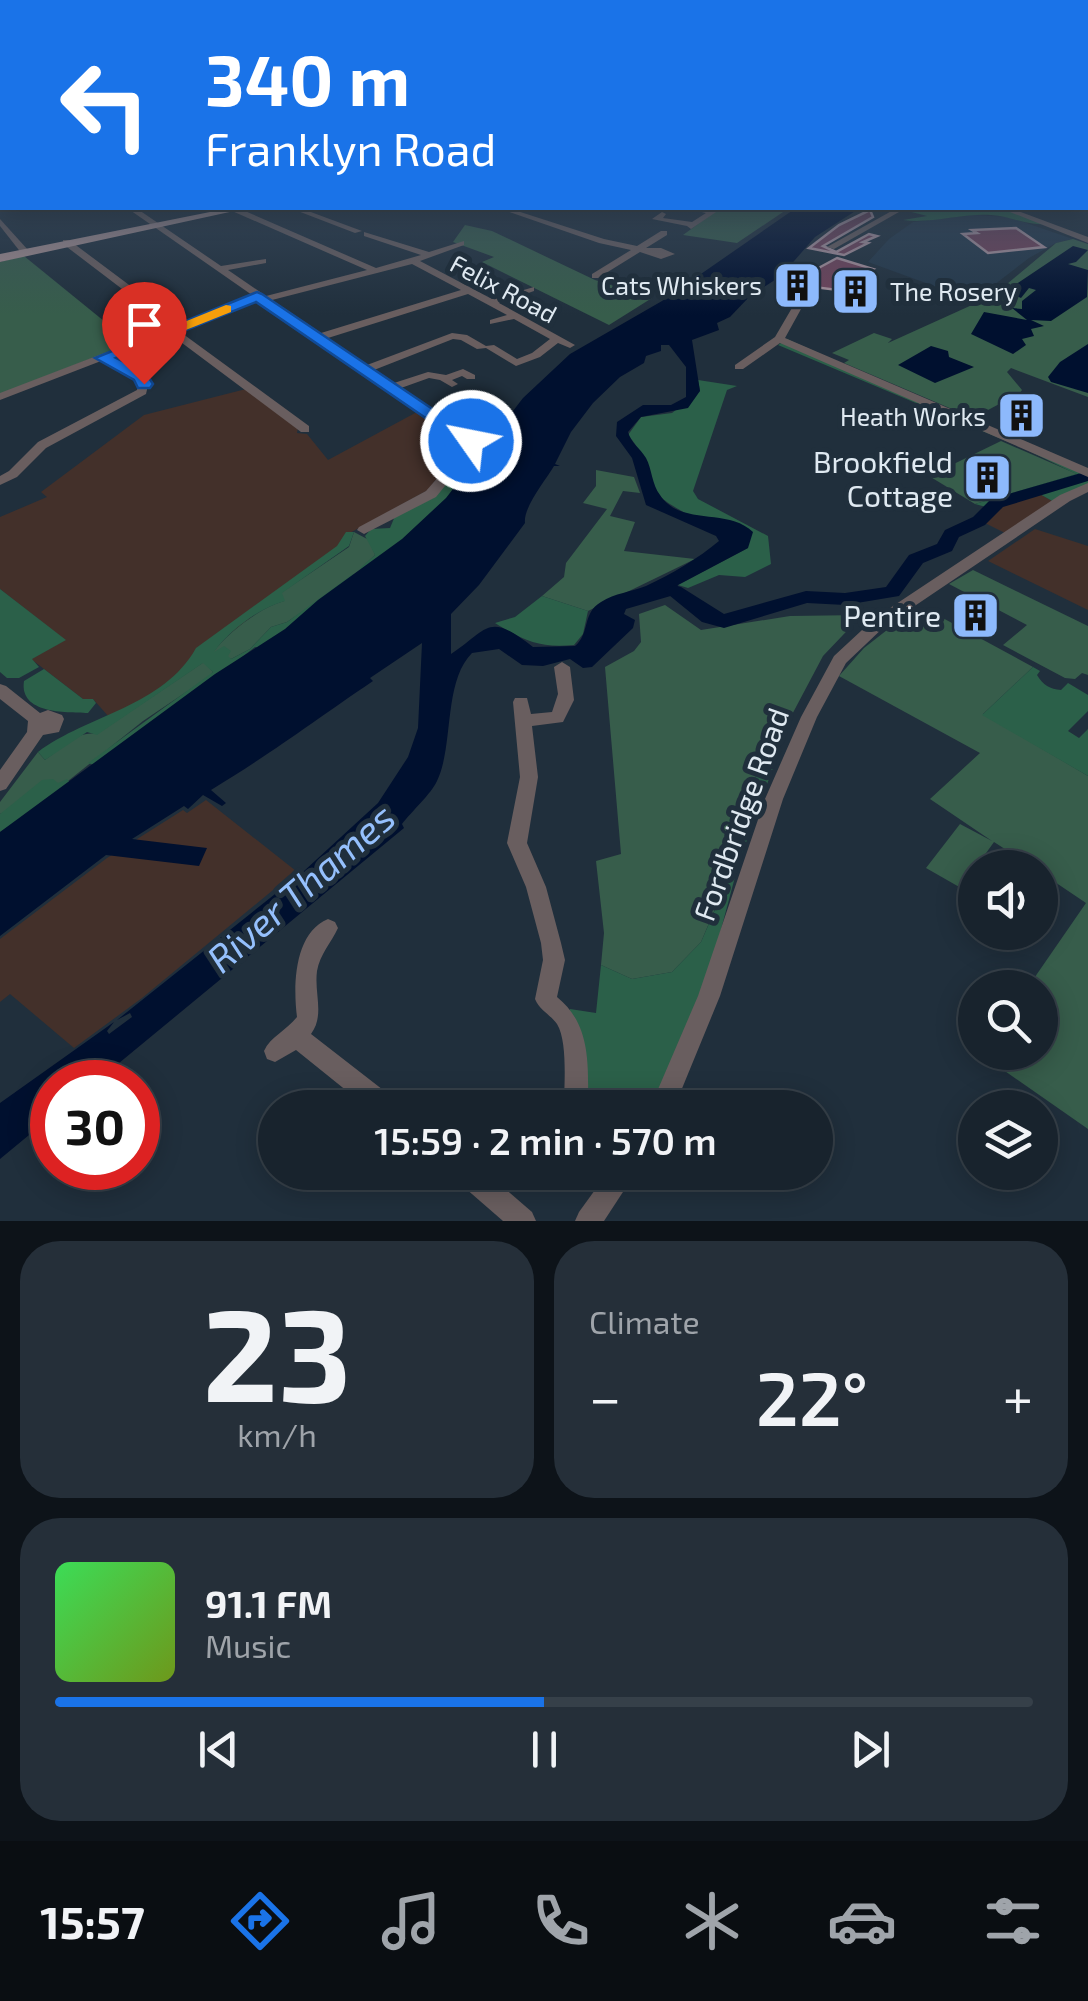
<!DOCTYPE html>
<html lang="en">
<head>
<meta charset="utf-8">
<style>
  body { margin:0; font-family:"Exo 2",sans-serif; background:#252f39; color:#f1f3f6; height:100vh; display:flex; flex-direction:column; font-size:38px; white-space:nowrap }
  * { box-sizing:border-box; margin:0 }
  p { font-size:32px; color:#9fa4aa }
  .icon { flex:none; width:55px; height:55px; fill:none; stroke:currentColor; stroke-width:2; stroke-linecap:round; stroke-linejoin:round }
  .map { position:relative; height:1221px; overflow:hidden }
  .drawer { display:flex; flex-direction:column; gap:20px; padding:20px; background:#0d1319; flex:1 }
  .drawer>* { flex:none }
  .guide { position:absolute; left:0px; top:0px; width:1090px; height:210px; box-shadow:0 5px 25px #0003,0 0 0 2px #364049; background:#1a73e8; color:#fff; overflow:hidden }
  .buttons { position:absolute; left:958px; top:850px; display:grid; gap:20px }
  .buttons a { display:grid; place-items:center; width:100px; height:100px; border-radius:50%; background:#18232d; box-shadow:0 5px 25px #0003,0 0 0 2px #364049; font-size:50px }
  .speed { position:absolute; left:30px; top:1060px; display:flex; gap:20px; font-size:50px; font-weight:700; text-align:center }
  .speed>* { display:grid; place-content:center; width:130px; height:130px; border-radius:50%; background:#18232d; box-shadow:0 5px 25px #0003,0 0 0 2px #364049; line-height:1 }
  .speed .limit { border:15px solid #d22; background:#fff; color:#111 }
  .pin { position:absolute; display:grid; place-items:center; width:85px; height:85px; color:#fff; margin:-102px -42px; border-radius:50% 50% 50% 0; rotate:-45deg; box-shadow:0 0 10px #0007 }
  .pin .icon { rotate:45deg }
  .me { position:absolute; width:110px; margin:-55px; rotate:303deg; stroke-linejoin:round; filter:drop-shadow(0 0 8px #0008) }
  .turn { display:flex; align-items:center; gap:35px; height:210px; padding:0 40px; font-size:45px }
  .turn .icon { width:130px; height:130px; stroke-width:2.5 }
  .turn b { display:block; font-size:70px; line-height:85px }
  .big { font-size:75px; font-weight:600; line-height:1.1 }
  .drawer .widget { flex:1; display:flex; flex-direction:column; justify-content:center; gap:15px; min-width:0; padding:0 35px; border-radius:40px; background:#252f39 }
  .drawer .dial { align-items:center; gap:0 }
  .dial b { font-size:130px; line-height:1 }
  .song { display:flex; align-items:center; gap:30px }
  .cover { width:120px; height:120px; border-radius:15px; background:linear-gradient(135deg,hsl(130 70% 55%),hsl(80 70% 35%)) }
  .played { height:10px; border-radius:5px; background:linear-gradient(90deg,#1a73e8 50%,#364049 50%) }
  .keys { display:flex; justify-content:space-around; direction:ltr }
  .heat { display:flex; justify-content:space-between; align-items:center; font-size:55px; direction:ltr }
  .drawer .tiles { flex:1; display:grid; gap:20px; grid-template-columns:1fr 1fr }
  .widget:last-child { grid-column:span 2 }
  .trip { position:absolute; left:258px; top:1090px; width:575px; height:100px; border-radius:50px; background:#18232d; box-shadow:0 5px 25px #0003,0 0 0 2px #364049; font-weight:600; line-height:100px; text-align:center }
  .tabs { display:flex; height:160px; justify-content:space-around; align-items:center; background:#0a0e12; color:#9fa4aa }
  .tabs .icon { width:70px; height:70px }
  .tabs .selected { color:#1a73e8 }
  .tabs b { font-size:45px; color:#f1f3f6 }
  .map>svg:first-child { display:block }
  .built { fill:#24384a }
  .industrial { fill:#43302a }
  .green { fill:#375d4b }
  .forest { fill:#2b6049 }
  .water { fill:#00102f; fill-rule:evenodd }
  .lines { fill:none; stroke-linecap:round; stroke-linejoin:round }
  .river { fill:#00102f; fill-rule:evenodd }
  .building { fill:#70435a; stroke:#a8919c; stroke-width:2.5 }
  .minor { fill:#695e5f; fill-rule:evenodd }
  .major { fill:#a38d8f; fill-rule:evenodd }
  .route { fill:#1a73e8; stroke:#114b97; stroke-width:2.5 }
  .slow { fill:#f59e0b }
  .labels { text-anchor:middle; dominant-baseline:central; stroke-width:10; stroke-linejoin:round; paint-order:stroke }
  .far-poi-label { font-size:25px; fill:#dfe9f1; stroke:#202f3c; text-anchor:end }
  .far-street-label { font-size:25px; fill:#dfe9f1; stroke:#202f3c }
  .poi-label { font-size:30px; fill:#dfe9f1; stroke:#202f3c; text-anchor:end }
  .street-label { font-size:30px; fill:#dfe9f1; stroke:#202f3c }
  .near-water-label { font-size:38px; font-style:italic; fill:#95c0fd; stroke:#202f3c }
</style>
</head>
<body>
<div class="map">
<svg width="1088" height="1221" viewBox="0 0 1088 1221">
  <rect width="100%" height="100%" fill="#202f3c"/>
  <polygon class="built" points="974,215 1009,217 1073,239 1056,243 1029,258 981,295 945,290 868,262 889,239 913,222"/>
  <g class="industrial">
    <polygon points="246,389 298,427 297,433 307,434 328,460 417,412 441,429 440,433 463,443 428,490 348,534 340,547 154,693 109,717 93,699 83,699 31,659 65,640 0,589 0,517 47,497 41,492 144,415"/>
    <polygon points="1038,493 1054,502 1007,534 985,523 1002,504"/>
    <polygon points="1035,529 1088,546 1088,610 988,561"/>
    <polygon points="206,800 296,871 142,998 74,1048 10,994 0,1002 0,939 107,858 183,810 187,813"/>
  </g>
  <g class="green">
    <polygon points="720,208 789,208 737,243 683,235"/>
    <polygon points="465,225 492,231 595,280 652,298 609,325 482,262 494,257 453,242"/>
    <polygon points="1073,239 1088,244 1088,397 1011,368 1007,372 1022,390 1020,393 973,418 844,363 849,360 832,353 874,333 892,339 888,343 994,295 1056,243"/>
    <polygon points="24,256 131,343 0,394 0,262"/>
    <polygon points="1001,441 1077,474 975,504 929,476"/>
    <polygon points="596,470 634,477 640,493 623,491 610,516 635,522 624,551 695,559 588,611 542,596 564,577 566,563 607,509 583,503 596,486"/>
    <path d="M 354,532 L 369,540 L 375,555 L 361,568 L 362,571 L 287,622 L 271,627 L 250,649 L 231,659 L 213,652 C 229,632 259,608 284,601 L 281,593 L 349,547 Z"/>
    <polygon points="973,570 1088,626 1088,675 1082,673 1075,679 1065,678 1003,645 1027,625 949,584"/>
    <polygon points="665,605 701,630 790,616 862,615 823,656 778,741 730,818 724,888 701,942 672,972 632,979 601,965 604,933 596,861 621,854 605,667 634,651 641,642 639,614"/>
    <polygon points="928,610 1033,667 983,714 1088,776 1088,1129 982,1055 1040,1052 1040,988 1028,987 1086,903 1040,872 1040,868 1033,867 994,842 961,888 926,868 960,824 992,841 930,799 980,753 839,676 864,648 910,612"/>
    <path d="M 204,662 L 213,672 L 207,678 L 143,721 L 68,781 L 0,814 L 0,802 L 38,752 L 45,760 C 61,749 77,730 97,734 Z"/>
  </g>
  <g class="forest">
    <path d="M 1004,208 L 1046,224 C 1027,226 1011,216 991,215 C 962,213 932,224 903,220 L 927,216 L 900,209 Z"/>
    <polygon points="787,339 1088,473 1088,485 1054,502 1038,493 1002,504 997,510 975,504 1076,474 1023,448 778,345"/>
    <path d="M 698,380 L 737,386 L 727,390 L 693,491 L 698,499 L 768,536 L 771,564 L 745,577 L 719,575 L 688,588 L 678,585 L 748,548 C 733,538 668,506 661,497 C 646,477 649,459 628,435 L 641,417 L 672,413 L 700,391 Z"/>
    <polygon points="478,456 485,458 410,542 362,571 360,568 375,555 365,536 371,529 390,528 395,516 433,498 456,465"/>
    <path d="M 346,532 L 354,532 L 349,546 L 282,593 L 285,601 C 259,608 229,631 214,652 L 224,646 L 231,651 L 228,656 L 231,659 L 250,649 L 271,627 L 287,622 L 353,574 L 355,580 L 267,649 L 255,647 L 100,767 L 88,763 L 213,672 L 203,663 L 97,735 L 87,732 L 45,760 L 38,752 C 89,714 163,707 196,648 L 337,546 Z"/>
    <polygon points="0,589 66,640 32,659 39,667 19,678 7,678 0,672"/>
    <path d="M 542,596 L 588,611 L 583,634 L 574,645 C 539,648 524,641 495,623 L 515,617 Z"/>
    <path d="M 1033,667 L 1040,671 L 1037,675 C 1043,685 1050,689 1061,690 L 1068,683 L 1088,695 L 1088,711 L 1068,731 L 1079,738 L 1088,729 L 1088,776 L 982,715 Z"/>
    <path d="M 44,669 L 83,699 L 93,699 L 96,703 L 88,713 C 65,712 19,714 24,681 Z"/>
    <polygon points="778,741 779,751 739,862 688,1053 662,1107 584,1107 567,1017 570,1009 596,1013 601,965 632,979 672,972 701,942 724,889 715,883 730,818"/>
    <polygon points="53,779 58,783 67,779 72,785 0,832 0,814 42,780"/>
  </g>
  <g class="water">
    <path d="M 796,208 L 860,208 L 815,237 L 781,276 L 750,296 L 730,317 L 717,323 L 719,330 L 692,340 L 700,391 L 688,408 L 641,417 L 628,432 C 631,443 640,448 646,458 C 652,469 652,485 660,495 C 681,527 727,507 753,532 L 748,548 L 678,585 L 676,589 L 696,606 L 694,608 L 674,595 L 626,609 L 624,614 L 635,620 L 633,628 L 592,667 L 583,668 L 570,659 L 543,666 L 522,665 L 499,649 L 472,653 C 443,682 454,746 437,781 C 431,794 412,811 402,824 L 404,828 L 96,1082 L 52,1082 L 52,1116 L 0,1159 L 0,1103 L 114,1022 L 107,1031 L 109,1034 L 132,1017 L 130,1013 L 117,1020 L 304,871 L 378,803 L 408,757 L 418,728 L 422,643 L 370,678 L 373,681 C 311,723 278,749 211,790 L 226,803 L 222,806 L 203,795 L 188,809 L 184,806 L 132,839 L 207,848 L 199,866 L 106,855 L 0,936 L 0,832 L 215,674 L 285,629 L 318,600 L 402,539 L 446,498 L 523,398 L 570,354 L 662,301 ZM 661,345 L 669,345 L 686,367 L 686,397 L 671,405 L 643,405 L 617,422 L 616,436 L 632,458 L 646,505 L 716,536 L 719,541 C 699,558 670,575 646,586 C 631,592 615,593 601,602 C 582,613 590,634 575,646 L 533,647 C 487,611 489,629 451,654 L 451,614 L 479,585 L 525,523 C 523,507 546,480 554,466 L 560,466 L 555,464 L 571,432 L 593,403 L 620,377 L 644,363 L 646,356 L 661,351 Z"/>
    <polygon points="1073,246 1088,250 1076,262 1068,264 1088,270 1087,297 1051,321 1031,320 1044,326 1031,329 1034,336 1022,339 1026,345 1013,354 971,334 984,312 1027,320 1012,308 1022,309 1022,301 1036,290 1029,288 1021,298 1006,291"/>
    <polygon points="1088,344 1088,393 1051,382 1048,377 1060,362"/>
    <polygon points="931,346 948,351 949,357 974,367 935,383 898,365"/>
  </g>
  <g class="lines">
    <polygon class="river" points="1088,471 1088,481 1003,507 985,525 959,537 952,551 923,563 899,596 845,605 807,603 724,628 702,622 664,591 674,585 681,587 724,614 806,591 845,593 886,587 909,555 937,544 945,530 973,517 991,499"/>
  </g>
  <g class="building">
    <polygon points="870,210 873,217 823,246 836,252 869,234 877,236 863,242 868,243 844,255 809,248 839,225"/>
    <polygon points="1016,228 1044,247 988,253 963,234 977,233 972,230"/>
    <polygon points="837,258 873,269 855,278 865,281 846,291 789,284"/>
  </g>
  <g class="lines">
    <g class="minor">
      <rect x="0" y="159" width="2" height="5"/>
      <path d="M 127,208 L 136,208 L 221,266 L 266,259 L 266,263 L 228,270 L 266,296 L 367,270 L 232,211 L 232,208 L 238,208 L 376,268 L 421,255 L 364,236 L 364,232 L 429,252 L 464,241 L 464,245 L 420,261 L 492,299 L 534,287 L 534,291 L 499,303 L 575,345 L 570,348 L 558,343 L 540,357 L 516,366 L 486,348 L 477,349 L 461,340 L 453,339 L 374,370 L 394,383 L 428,372 L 446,375 L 463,369 L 475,375 L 475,379 L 467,379 L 462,376 L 452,380 L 458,384 L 452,387 L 440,380 L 429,378 L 401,388 L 480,443 L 436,497 L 364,534 L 357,530 L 359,527 L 426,491 L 467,444 L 257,300 L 179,331 L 309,426 L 309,432 L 301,432 L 170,334 L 111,358 L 148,379 L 149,381 L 146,394 L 46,448 L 17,477 L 0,485 L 0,476 L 9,471 L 38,442 L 137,390 L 138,382 L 101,361 L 0,400 L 0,393 L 172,327 L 63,244 L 63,240 L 69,240 L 180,323 L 252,295 ZM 412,264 L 461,290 L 321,333 L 272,300 ZM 468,294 L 507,315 L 490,320 L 490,324 L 514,319 L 550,339 L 532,353 L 517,359 L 494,345 L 486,346 L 467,335 L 452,333 L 367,365 L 328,338 Z"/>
      <polygon points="290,208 300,208 362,231 355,233"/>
      <path d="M 384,208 L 419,208 C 411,212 392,212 384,208 Z"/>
      <polygon points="498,208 508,208 604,239 637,246 661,231 667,231 667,235 646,248 661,248 675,254 661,259 640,252 598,278 592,278 592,274 631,250 599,243"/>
      <polygon points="684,208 722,208 691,229 687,226 652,219 662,212 666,214 663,218 692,222 706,213"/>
      <polygon points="897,208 906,208 834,249 827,247"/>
      <polygon points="1000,208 1010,208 1088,237 1088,243"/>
      <polygon points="0,219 28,250 28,254 22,254 0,226"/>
      <polygon points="803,289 811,291 785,338 1088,468 1088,477 780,343 743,369 735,369 735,365 775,337"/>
      <polygon points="1088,483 1088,492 1070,501 885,626 846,663 817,717 783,799 720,996 674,1108 650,1108 698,996 765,799 801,717 834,656 875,618 1060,495"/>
      <path d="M 562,662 L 570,667 L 574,700 L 563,722 L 532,726 L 538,777 L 527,843 L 546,887 L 561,943 L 565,960 L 557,997 C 592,1025 588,1067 588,1108 L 564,1108 C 564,1086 568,1042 557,1024 C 550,1014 540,1011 535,999 L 543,960 L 541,943 L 526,887 L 507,843 L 520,777 L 513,702 L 515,698 L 527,698 L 531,714 L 552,712 L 558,694 L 554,667 Z"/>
      <polygon points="0,684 6,686 40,713 48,710 62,715 64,719 59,732 43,735 6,789 0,791 0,770 27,732 28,721 0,699"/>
      <path d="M 328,919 L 335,922 L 338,928 C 331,943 320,954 317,971 C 314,994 325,1015 311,1034 L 396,1100 L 400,1108 L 368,1108 L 296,1050 L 275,1062 L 267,1059 L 264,1051 C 270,1037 287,1030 297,1017 C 293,986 294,933 328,919 Z"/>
      <polygon points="454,1172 486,1172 532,1212 536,1221 503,1221 457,1181"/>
      <polygon points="608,1172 636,1172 604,1221 575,1221 579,1212"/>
    </g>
    <polygon class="major" points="230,208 248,208 0,262 0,254"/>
  </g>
  <linearGradient id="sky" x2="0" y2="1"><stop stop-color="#121a21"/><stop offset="0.46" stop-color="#3c4d61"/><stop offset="1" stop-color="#3c4d61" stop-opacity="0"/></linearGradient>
  <rect width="1088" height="315" fill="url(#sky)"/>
  <polygon class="route" points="257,292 262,294 480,441 471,447 465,445 256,302 116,358 146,373 153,384 150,388 138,388 134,380 95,358"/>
  <polygon class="slow" points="226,305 231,306 231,312 143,347 130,344"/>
  <defs>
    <symbol id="building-square" viewBox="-11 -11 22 22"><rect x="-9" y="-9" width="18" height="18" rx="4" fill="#8db9fc" stroke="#202f3c"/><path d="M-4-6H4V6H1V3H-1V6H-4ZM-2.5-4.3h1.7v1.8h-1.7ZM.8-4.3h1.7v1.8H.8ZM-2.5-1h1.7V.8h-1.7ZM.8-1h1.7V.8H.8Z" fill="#111"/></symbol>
  </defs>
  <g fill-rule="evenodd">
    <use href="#building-square" x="770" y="258" width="55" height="55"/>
    <use href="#building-square" x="828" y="264" width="55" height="55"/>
    <use href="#building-square" x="994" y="388" width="55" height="55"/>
    <use href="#building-square" x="960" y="450" width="55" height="55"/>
    <use href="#building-square" x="948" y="588" width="55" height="55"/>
  </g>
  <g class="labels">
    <g class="far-poi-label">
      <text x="762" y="285">Cats Whiskers</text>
      <text x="890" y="291" text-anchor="start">The Rosery</text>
      <text x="986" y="416">Heath Works</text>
    </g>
    <g class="far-street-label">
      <text transform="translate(504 288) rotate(28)">Felix Road</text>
    </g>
    <g class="poi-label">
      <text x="953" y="461">Brookfield<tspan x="953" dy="34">Cottage</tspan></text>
      <text x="941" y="615">Pentire</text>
    </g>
    <g class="street-label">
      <text transform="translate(740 814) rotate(-70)">Fordbridge Road</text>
    </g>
    <g class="near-water-label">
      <text transform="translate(300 887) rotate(-41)">River Thames</text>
    </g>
  </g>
</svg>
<div class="buttons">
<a><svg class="icon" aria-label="sound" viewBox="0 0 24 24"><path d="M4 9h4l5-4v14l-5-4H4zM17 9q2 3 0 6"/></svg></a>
<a><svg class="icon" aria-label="search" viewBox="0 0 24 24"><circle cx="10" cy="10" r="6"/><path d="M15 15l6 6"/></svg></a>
<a><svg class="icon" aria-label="layers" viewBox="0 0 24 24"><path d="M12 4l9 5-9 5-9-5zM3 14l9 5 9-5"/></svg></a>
</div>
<div class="speed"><div class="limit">30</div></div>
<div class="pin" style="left:144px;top:384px;background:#d93025"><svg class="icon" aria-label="arrive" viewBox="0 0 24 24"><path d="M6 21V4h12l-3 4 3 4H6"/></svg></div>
<svg class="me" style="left:471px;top:441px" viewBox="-20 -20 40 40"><circle r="17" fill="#1a73e8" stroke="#fff" stroke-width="3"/><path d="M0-11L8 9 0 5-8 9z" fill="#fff"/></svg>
<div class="trip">15:59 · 2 min · 570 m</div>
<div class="guide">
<div class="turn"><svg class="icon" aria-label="left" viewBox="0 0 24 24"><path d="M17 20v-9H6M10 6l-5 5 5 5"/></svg><div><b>340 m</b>Franklyn Road</div></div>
</div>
</div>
<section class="drawer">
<div class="tiles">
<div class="widget dial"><b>23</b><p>km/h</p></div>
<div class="widget"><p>Climate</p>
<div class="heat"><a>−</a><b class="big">22°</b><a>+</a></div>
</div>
<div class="widget">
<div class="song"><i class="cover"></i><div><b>91.1 FM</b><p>Music</p></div></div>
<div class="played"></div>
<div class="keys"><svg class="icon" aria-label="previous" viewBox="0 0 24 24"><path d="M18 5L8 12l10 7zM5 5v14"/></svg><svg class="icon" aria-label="pause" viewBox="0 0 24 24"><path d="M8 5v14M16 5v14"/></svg><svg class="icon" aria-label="next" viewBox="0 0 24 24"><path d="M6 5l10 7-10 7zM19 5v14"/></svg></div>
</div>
</div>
</section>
<nav class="tabs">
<b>15:57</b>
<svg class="icon selected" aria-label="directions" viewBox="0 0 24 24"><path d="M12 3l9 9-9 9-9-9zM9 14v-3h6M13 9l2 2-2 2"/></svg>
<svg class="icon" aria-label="music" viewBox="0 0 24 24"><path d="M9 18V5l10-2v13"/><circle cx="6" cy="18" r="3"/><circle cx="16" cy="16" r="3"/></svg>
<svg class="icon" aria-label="phone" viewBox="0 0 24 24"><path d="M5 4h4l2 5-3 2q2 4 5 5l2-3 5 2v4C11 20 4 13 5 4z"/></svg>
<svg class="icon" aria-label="climate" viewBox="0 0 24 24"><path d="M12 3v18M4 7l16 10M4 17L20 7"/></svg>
<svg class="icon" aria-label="car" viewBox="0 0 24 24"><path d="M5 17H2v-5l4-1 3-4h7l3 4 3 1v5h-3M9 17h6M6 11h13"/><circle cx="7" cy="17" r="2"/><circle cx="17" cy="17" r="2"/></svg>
<svg class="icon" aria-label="filters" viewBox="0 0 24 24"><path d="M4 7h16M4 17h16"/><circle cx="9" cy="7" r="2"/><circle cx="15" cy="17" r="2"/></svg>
</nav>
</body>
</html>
